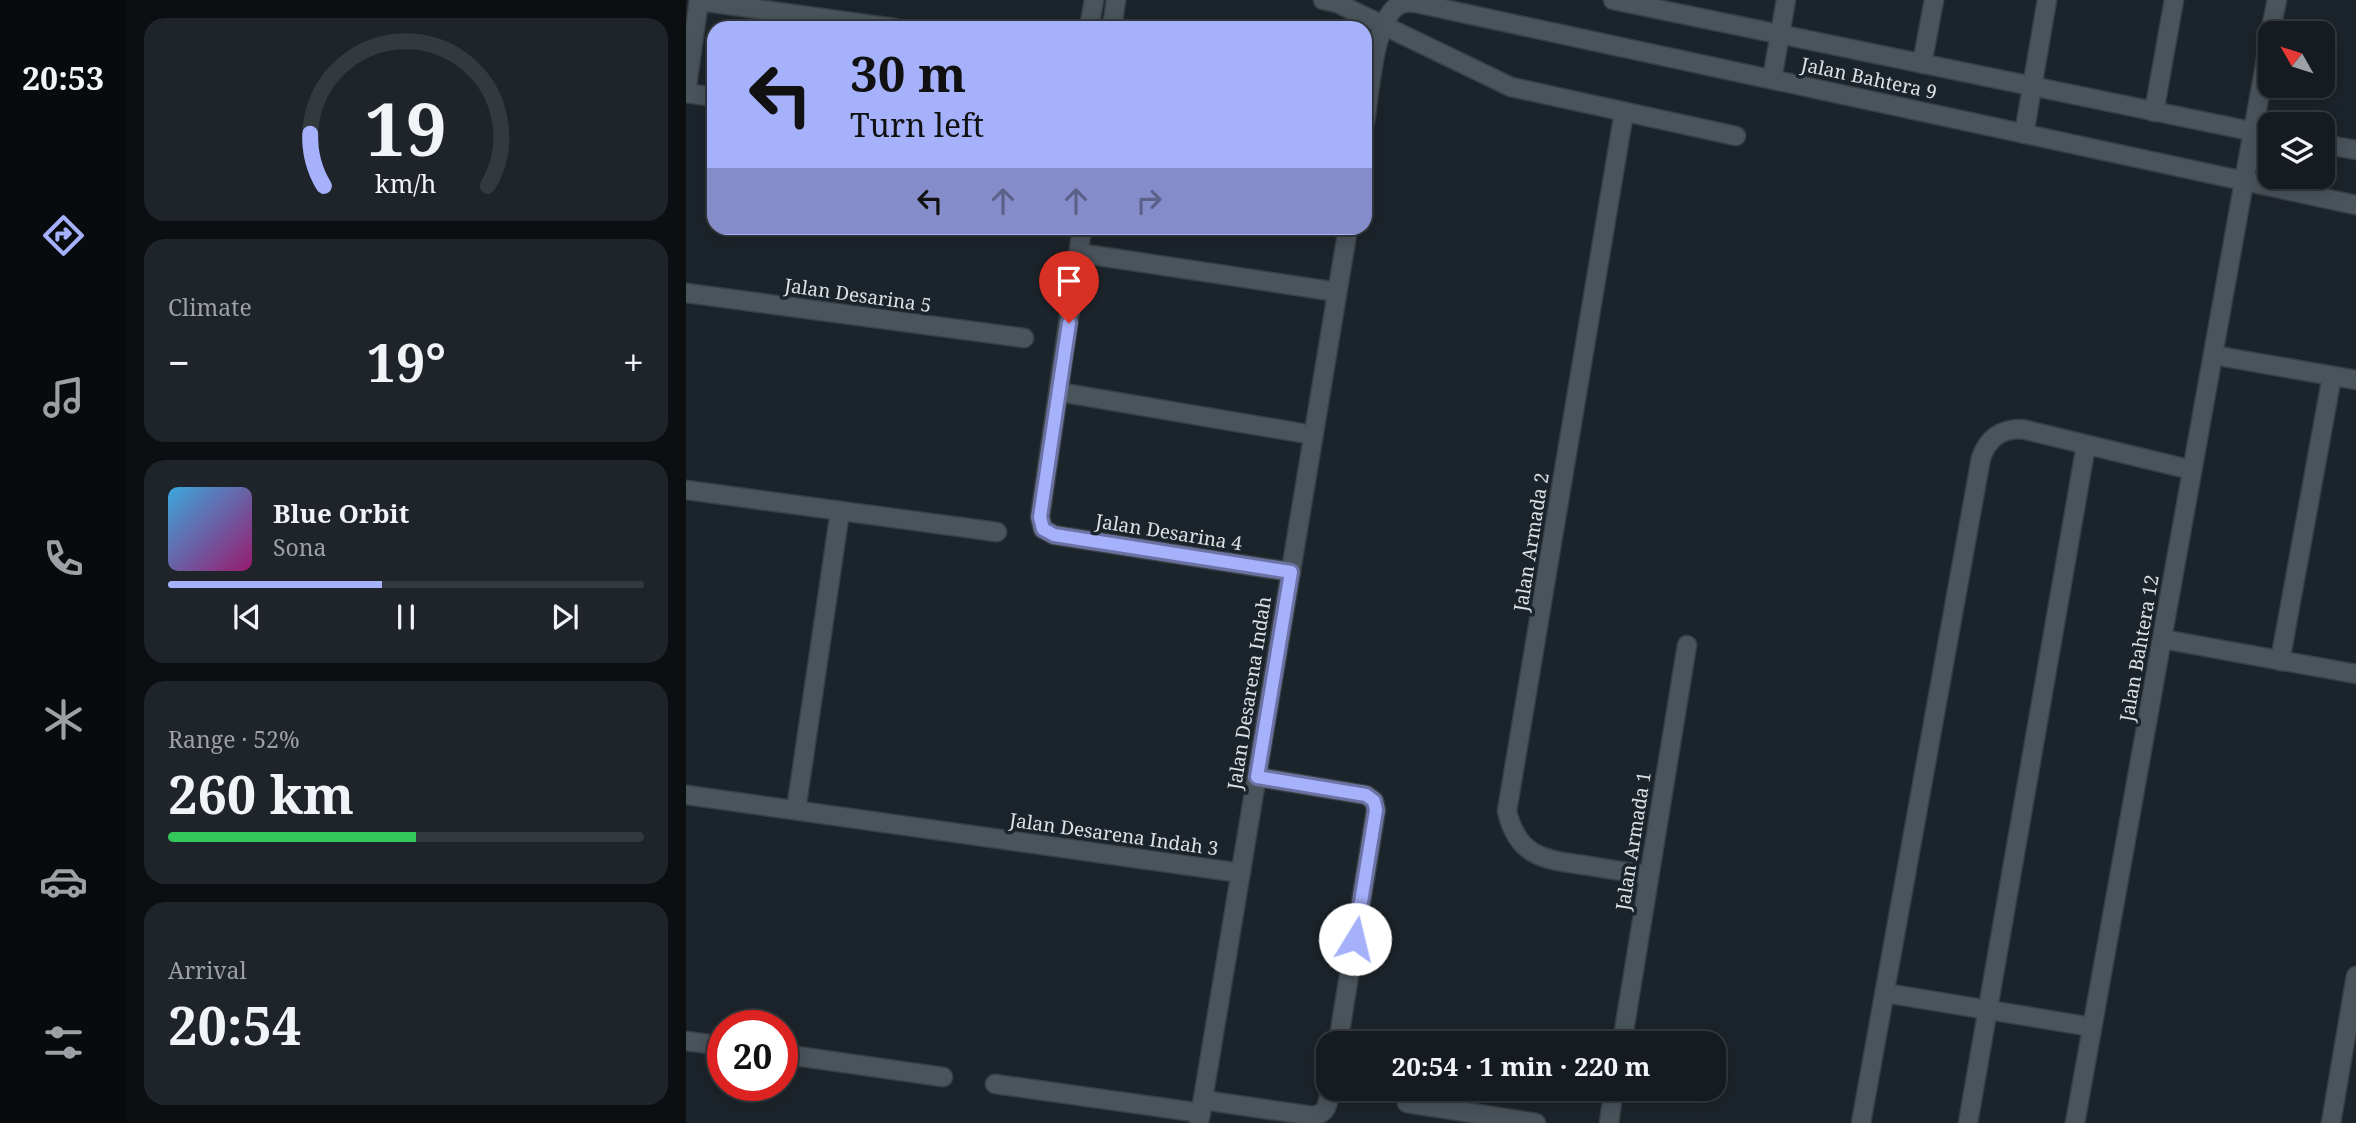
<!DOCTYPE html>
<html lang="en">
<head>
<meta charset="utf-8">
<style>
  body { margin:0; font-family:"Noto Serif",serif; background:#1e2429; color:#f1f3f6; height:100vh; display:flex; flex-direction:column; font-size:26px; white-space:nowrap }
  * { box-sizing:border-box; margin:0 }
  p { font-size:23px; color:#9da1a5 }
  .icon { flex:none; width:38px; height:38px; fill:none; stroke:currentColor; stroke-width:2; stroke-linecap:round; stroke-linejoin:round }
  .map { position:relative; flex:1; overflow:hidden }
  .sheet { display:flex; flex-direction:column; gap:18px; padding:18px; background:#0c0f12; width:560px }
  .sheet>* { flex:none }
  .top-card { position:absolute; left:21px; top:21px; width:665px; height:214px; border-radius:21px; box-shadow:0 4px 18px #0003,0 0 0 2px #34393e; background:#a6b1fc; color:#111; overflow:hidden }
  .needle { width:46px; rotate:309deg }
  .controls { position:absolute; left:1572px; top:21px; display:grid; gap:14px }
  .controls a { display:grid; place-items:center; width:77px; height:77px; border-radius:14px; background:#151b20; box-shadow:0 4px 18px #0003,0 0 0 2px #34393e; font-size:35px }
  .speed { position:absolute; left:21px; top:1010px; display:flex; gap:14px; font-size:35px; font-weight:700; text-align:center }
  .speed>* { display:grid; place-content:center; width:91px; height:91px; border-radius:50%; background:#151b20; box-shadow:0 4px 18px #0003,0 0 0 2px #34393e; line-height:1 }
  .speed .limit { border:10px solid #d22; background:#fff; color:#111 }
  .pin { position:absolute; display:grid; place-items:center; width:60px; height:60px; color:#fff; margin:-72px -30px; border-radius:50% 50% 50% 0; rotate:-45deg; box-shadow:0 0 7px #0007 }
  .pin .icon { rotate:45deg }
  .me { position:absolute; width:77px; margin:-38px; rotate:9deg; stroke-linejoin:round; filter:drop-shadow(0 0 5px #0008) }
  .turn { display:flex; align-items:center; gap:24px; height:147px; padding:0 28px; font-size:32px }
  .turn .icon { width:91px; height:91px; stroke-width:2.5 }
  .turn b { display:block; font-size:49px; line-height:60px }
  .lanes { display:flex; align-items:center; height:66px; padding:0 28px; background:#0003; justify-content:center; gap:35px; direction:ltr }
  .lanes .off { opacity:.35 }
  .big { font-size:52px; font-weight:700; line-height:1.1 }
  .sheet .tile { flex:1; display:flex; flex-direction:column; justify-content:center; gap:10px; min-width:0; padding:0 24px; border-radius:21px; background:#1e2429 }
  .sheet .dial { align-items:center; gap:0 }
  .dial svg { height:182px; overflow:visible; fill:none; stroke:#34393e; stroke-width:7; stroke-linecap:round; text-anchor:middle }
  .dial text { fill:#f1f3f6; stroke:none }
  .song { display:flex; align-items:center; gap:21px }
  .cover { width:84px; height:84px; border-radius:10px; background:linear-gradient(135deg,hsl(200 70% 55%),hsl(320 70% 35%)) }
  .played { height:7px; border-radius:4px; background:linear-gradient(90deg,#a6b1fc 45%,#34393e 45%) }
  .keys { display:flex; justify-content:space-around; direction:ltr }
  .heat { display:flex; justify-content:space-between; align-items:center; font-size:38px; direction:ltr }
  .charge { height:10px; border-radius:5px; background:linear-gradient(90deg,#34c759 52%,#34393e 0) }
  .trip { position:absolute; left:630px; top:1031px; width:410px; height:70px; border-radius:21px; background:#151b20; box-shadow:0 4px 18px #0003,0 0 0 2px #34393e; font-weight:700; line-height:70px; text-align:center }
  main { display:flex; flex:1; min-height:0 }
  .dock { display:flex; flex-direction:column; width:126px; justify-content:space-around; align-items:center; background:#080b0d; color:#9da1a5 }
  .dock .icon { width:49px; height:49px }
  .dock .on { color:#a6b1fc }
  .dock b { font-size:32px; color:#f1f3f6 }
  .map>svg:first-child { display:block }
  .lines { fill:none; stroke-linecap:round; stroke-linejoin:round }
  .minor-casing { stroke:#394046; stroke-width:21 }
  .minor { stroke:#4a545b; stroke-width:18 }
  .route-casing { stroke:#6c73a4; stroke-width:18 }
  .route { stroke:#a6b1fc; stroke-width:12 }
  .labels { text-anchor:middle; dominant-baseline:central; stroke-width:7; stroke-linejoin:round; paint-order:stroke }
  .street-label { font-size:19px; fill:#dce1e6; stroke:#1c242b }
</style>
</head>
<body>
<main>
<nav class="dock">
<b>20:53</b>
<svg class="icon on" aria-label="directions" viewBox="0 0 24 24"><path d="M12 3l9 9-9 9-9-9zM9 14v-3h6M13 9l2 2-2 2"/></svg>
<svg class="icon" aria-label="music" viewBox="0 0 24 24"><path d="M9 18V5l10-2v13"/><circle cx="6" cy="18" r="3"/><circle cx="16" cy="16" r="3"/></svg>
<svg class="icon" aria-label="phone" viewBox="0 0 24 24"><path d="M5 4h4l2 5-3 2q2 4 5 5l2-3 5 2v4C11 20 4 13 5 4z"/></svg>
<svg class="icon" aria-label="climate" viewBox="0 0 24 24"><path d="M12 3v18M4 7l16 10M4 17L20 7"/></svg>
<svg class="icon" aria-label="car" viewBox="0 0 24 24"><path d="M5 17H2v-5l4-1 3-4h7l3 4 3 1v5h-3M9 17h6M6 11h13"/><circle cx="7" cy="17" r="2"/><circle cx="17" cy="17" r="2"/></svg>
<svg class="icon" aria-label="filters" viewBox="0 0 24 24"><path d="M4 7h16M4 17h16"/><circle cx="9" cy="7" r="2"/><circle cx="15" cy="17" r="2"/></svg>
</nav>
<section class="sheet">
<div class="tile dial"><svg viewBox="0 0 100 80">
<path d="M14 69A42 42 0 1 1 86 69"/>
<path d="M14 69A42 42 0 0 1 8 46" stroke="#a6b1fc"/>
<text x="50" y="56" font-size="32" font-weight="700">19</text>
<text x="50" y="72" font-size="11">km/h</text>
</svg></div>
<div class="tile"><p>Climate</p>
<div class="heat"><a>−</a><b class="big">19°</b><a>+</a></div>
</div>
<div class="tile">
<div class="song"><i class="cover"></i><div><b>Blue Orbit</b><p>Sona</p></div></div>
<div class="played"></div>
<div class="keys"><svg class="icon" aria-label="previous" viewBox="0 0 24 24"><path d="M18 5L8 12l10 7zM5 5v14"/></svg><svg class="icon" aria-label="pause" viewBox="0 0 24 24"><path d="M8 5v14M16 5v14"/></svg><svg class="icon" aria-label="next" viewBox="0 0 24 24"><path d="M6 5l10 7-10 7zM19 5v14"/></svg></div>
</div>
<div class="tile"><p>Range · 52%</p><b class="big">260 km</b><div class="charge"></div></div>
<div class="tile"><p>Arrival</p><b class="big">20:54</b></div>
</section>
<div class="map">
<svg width="1670" height="1123" viewBox="0 0 1670 1123">
  <rect width="100%" height="100%" fill="#1c242b"/>
  <g class="lines">
    <defs>
      <g id="minor">
        <polyline points="637,0 651,3 825,87 1050,136"/>
        <polyline points="927,0 1584,135"/>
        <polyline points="13,1 208,28"/>
        <polyline points="403,28 408,0"/>
        <polyline points="426,28 430,0"/>
        <polyline points="1584,33 1591,0"/>
        <polyline points="1236,64 1248,0"/>
        <polyline points="1086,79 1100,0"/>
        <polyline points="0,93 13,0"/>
        <polyline points="0,93 28,97"/>
        <path d="M 938,112 L 821,811 C 831,856 858,860 898,865 C 920,869 941,872 963,875"/>
        <polyline points="1468,112 1488,0"/>
        <path d="M 679,122 C 684,93 687,26 710,7 C 716,2 723,2 730,3 L 1670,205"/>
        <polyline points="1338,134 1361,0"/>
        <polyline points="1636,144 1670,150"/>
        <polyline points="396,228 354,517 357,529 368,535 605,572"/>
        <polyline points="393,253 651,292"/>
        <polyline points="0,293 338,338"/>
        <polyline points="1527,355 1670,380"/>
        <polyline points="373,392 627,435"/>
        <polyline points="0,490 311,532"/>
        <polyline points="1476,639 1670,674"/>
        <polyline points="1594,661 1646,376"/>
        <polyline points="571,777 680,795 688,801 690,810 652,1043"/>
        <polyline points="0,795 555,873"/>
        <polyline points="110,810 154,511"/>
        <polyline points="1199,993 1406,1027"/>
        <polyline points="0,1041 37,1046"/>
        <polyline points="936,1043 1001,645"/>
        <polyline points="96,1054 257,1077"/>
        <polyline points="309,1084 515,1113"/>
        <path d="M 517,1100 L 627,1116 C 643,1113 642,1102 644,1088"/>
        <polyline points="721,1103 850,1123"/>
        <polyline points="513,1123 662,228"/>
        <polyline points="923,1123 928,1088"/>
        <path d="M 1175,1123 L 1295,458 C 1302,438 1314,429 1336,429 L 1506,470"/>
        <polyline points="1282,1123 1400,445"/>
        <polyline points="1389,1123 1584,37"/>
        <polyline points="1645,1123 1670,976"/>
      </g>
    </defs>
    <use href="#minor" class="minor-casing"/>
    <use href="#minor" class="minor"/>
  </g>
  <g class="lines">
    <defs>
      <polyline id="route" points="383,323 354,517 357,529 368,535 605,572 571,777 680,795 688,801 690,810 669,939"/>
    </defs>
    <use href="#route" class="route-casing"/>
    <use href="#route" class="route"/>
  </g>
  <g class="labels">
    <g class="street-label">
      <text transform="translate(1183 78) rotate(12)">Jalan Bahtera 9</text>
      <text transform="translate(172 295) rotate(8)">Jalan Desarina 5</text>
      <text transform="translate(483 532) rotate(9)">Jalan Desarina 4</text>
      <text transform="translate(845 542) rotate(-81)">Jalan Armada 2</text>
      <text transform="translate(1453 648) rotate(-80)">Jalan Bahtera 12</text>
      <text transform="translate(563 693) rotate(-81)">Jalan Desarena Indah</text>
      <text transform="translate(428 834) rotate(8)">Jalan Desarena Indah 3</text>
      <text transform="translate(947 841) rotate(-81)">Jalan Armada 1</text>
    </g>
  </g>
</svg>
<div class="controls">
<a><svg class="needle" viewBox="-14 -14 28 28"><path d="M0-13l5 13h-10z" fill="#e53935"/><path d="M0 13l5-13h-10z" fill="#9da1a5"/></svg></a>
<a><svg class="icon" aria-label="layers" viewBox="0 0 24 24"><path d="M12 4l9 5-9 5-9-5zM3 14l9 5 9-5"/></svg></a>
</div>
<div class="speed"><div class="limit">20</div></div>
<div class="pin" style="left:383px;top:323px;background:#d93025"><svg class="icon" aria-label="arrive" viewBox="0 0 24 24"><path d="M6 21V4h12l-3 4 3 4H6"/></svg></div>
<svg class="me" style="left:669px;top:939px" viewBox="-20 -20 40 40"><circle r="19" fill="#fff"/><path d="M0-13L10 11 0 6-10 11z" fill="#a6b1fc"/></svg>
<div class="trip">20:54 · 1 min · 220 m</div>
<div class="top-card">
<div class="turn"><svg class="icon" aria-label="left" viewBox="0 0 24 24"><path d="M17 20v-9H6M10 6l-5 5 5 5"/></svg><div><b>30 m</b>Turn left</div></div>
<div class="lanes"><svg class="icon" aria-label="left" viewBox="0 0 24 24"><path d="M17 20v-9H6M10 6l-5 5 5 5"/></svg><svg class="icon off" aria-label="ahead" viewBox="0 0 24 24"><path d="M12 20V5M6 11l6-6 6 6"/></svg><svg class="icon off" aria-label="ahead" viewBox="0 0 24 24"><path d="M12 20V5M6 11l6-6 6 6"/></svg><svg class="icon off" aria-label="right" viewBox="0 0 24 24"><path d="M7 20v-9h11M14 6l5 5-5 5"/></svg></div>
</div>
</div>
</main>
</body>
</html>
